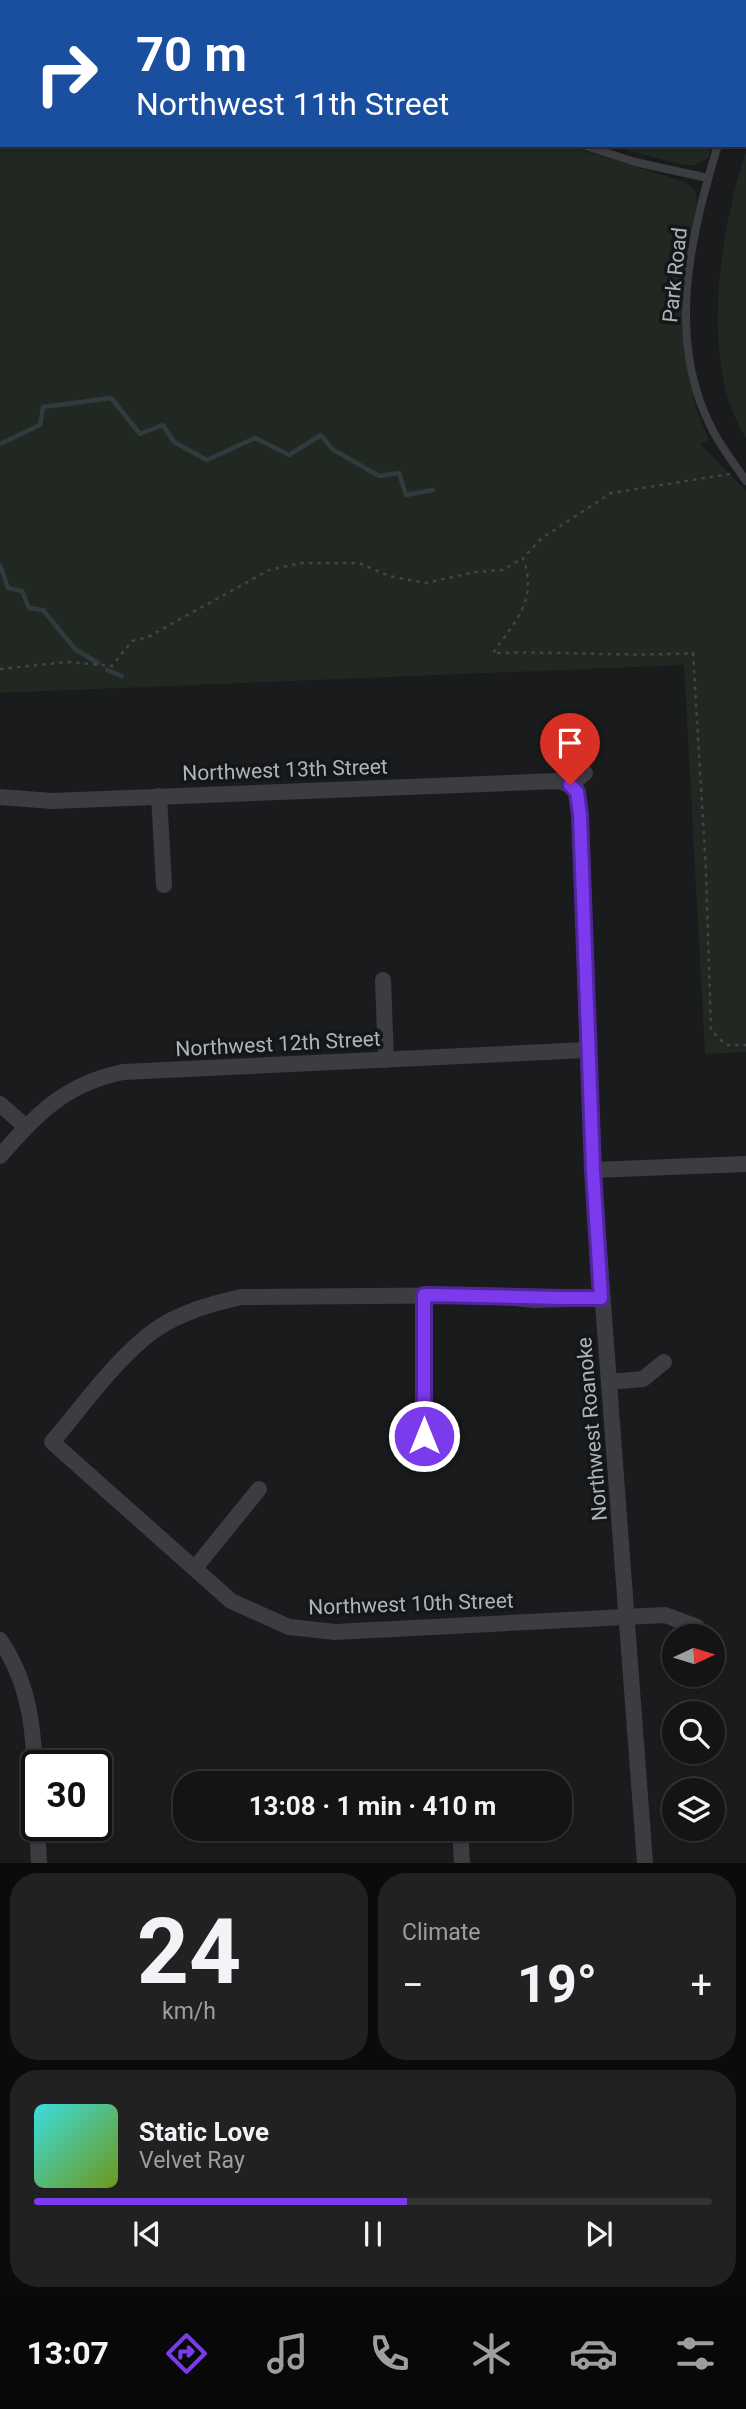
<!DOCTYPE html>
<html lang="en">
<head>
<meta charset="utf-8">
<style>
  body { margin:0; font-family:Roboto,sans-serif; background:#212122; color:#f1f3f6; height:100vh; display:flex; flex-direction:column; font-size:26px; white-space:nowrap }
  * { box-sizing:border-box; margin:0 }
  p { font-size:23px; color:#9d9ea0 }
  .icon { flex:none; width:38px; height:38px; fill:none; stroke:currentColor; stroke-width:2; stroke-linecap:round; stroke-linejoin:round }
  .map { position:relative; height:1863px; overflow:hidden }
  .details { display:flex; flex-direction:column; gap:10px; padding:10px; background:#0b0b0c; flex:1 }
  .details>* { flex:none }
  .banner { position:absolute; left:0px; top:0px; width:747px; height:147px; box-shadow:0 2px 5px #0004,0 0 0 2px #333334; background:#1a4fa0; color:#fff; overflow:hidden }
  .needle { width:46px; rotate:86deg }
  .controls { position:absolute; left:662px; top:1624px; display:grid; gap:14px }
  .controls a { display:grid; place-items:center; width:63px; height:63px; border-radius:50%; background:#141415; box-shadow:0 2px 5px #0004,0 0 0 2px #333334; font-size:35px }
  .speed { position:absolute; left:21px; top:1750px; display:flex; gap:14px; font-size:35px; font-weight:700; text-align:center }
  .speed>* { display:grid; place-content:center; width:91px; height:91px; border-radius:50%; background:#141415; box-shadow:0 2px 5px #0004,0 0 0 2px #333334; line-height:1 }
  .speed .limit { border:4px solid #111; border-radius:10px; background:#fff; color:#111 }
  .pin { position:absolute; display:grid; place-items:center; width:60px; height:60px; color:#fff; margin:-72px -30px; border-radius:50% 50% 50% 0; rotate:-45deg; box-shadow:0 0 7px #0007 }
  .pin .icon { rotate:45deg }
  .me { position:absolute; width:77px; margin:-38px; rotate:0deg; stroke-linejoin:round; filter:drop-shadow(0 0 5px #0008) }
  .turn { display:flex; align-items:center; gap:24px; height:147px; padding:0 21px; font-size:32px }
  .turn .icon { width:91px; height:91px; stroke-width:2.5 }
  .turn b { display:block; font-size:49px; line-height:60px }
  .big { font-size:52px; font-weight:700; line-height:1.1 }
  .details .card { flex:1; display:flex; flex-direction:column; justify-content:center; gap:10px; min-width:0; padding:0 24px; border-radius:28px; background:#212122 }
  .details .dial { align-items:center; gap:0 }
  .dial b { font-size:91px; line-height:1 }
  .song { display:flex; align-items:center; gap:21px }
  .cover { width:84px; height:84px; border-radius:10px; background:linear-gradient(135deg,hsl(180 70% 55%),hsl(80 70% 35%)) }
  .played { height:7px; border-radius:4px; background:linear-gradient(90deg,#7c3aed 55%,#333334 55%) }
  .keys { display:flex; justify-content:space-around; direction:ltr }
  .heat { display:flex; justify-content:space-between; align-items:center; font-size:38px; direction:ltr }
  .details .tiles { flex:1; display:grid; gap:10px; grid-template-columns:1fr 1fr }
  .card:last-child { grid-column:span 2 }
  .trip { position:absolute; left:173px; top:1771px; width:399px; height:70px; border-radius:28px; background:#141415; box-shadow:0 2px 5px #0004,0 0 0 2px #333334; font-weight:700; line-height:70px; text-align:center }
  .dock { display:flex; height:112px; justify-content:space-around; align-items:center; background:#080808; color:#9d9ea0 }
  .dock .icon { width:49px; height:49px }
  .dock .active { color:#7c3aed }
  .dock b { font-size:32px; color:#f1f3f6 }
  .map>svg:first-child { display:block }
  .green { fill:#212721 }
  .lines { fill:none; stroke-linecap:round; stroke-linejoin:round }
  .stream { stroke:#313b3f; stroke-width:4.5 }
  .path { stroke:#424448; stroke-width:2.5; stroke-dasharray:3.5 5; stroke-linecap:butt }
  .lane { stroke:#3c3d41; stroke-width:8 }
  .street { stroke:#3c3d41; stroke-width:16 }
  .route-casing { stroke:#51269a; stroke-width:18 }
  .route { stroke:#7c3aed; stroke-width:12 }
  .labels { text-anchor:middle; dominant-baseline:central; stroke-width:7; stroke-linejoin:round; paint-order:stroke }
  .street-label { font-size:21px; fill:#aeb4bb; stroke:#151617 }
</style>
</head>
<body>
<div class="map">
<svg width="746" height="1863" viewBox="0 0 746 1863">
  <rect width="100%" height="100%" fill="#1a1b1c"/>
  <g class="green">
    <polygon points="0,0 364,2 2,2 2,145 566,145 685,182 695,191 697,202 681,289 688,373 697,411 709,440 700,444 746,491 746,1052 705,1054 684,665 0,693"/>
    <polygon points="459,0 746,0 746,43 746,2"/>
    <polygon points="606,145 712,145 709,157 696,165 684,165"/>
    <path d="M 746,151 L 746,438 C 698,364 720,231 746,151 Z"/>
  </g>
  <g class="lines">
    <g class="stream">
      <polyline points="0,444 40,425 43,407 111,398 140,434 163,425 174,442 207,460 255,438 289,455 321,435 332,449 379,476 399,473 406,495 433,490"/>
      <polyline points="0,565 8,588 22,591 29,608 43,610 75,649 98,663"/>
      <polyline points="107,670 122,676"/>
    </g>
    <g class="path">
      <polyline points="136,0 136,2"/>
      <polyline points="370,2 370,0"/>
      <polyline points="0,135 2,134"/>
      <path d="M 730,474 L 611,493 L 542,538 L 523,558 C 538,600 516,620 493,653 C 560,651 626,657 693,653 L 706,871 L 711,1030 L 726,1045 L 746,1045"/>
      <polyline points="0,669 67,662 112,666 132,641 148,637 269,570 301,563 359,563 389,576 426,583 475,572 503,570 523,558"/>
    </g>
    <g class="lane">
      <polyline points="746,66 746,65"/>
      <polyline points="583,145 635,162 708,178"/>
      <path d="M 718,145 C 690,235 666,339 711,427 C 720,446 734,463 746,481"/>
    </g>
    <g class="street">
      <polyline points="571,785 577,792 580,815 593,1170 645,1863"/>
      <polyline points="571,785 585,773"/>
      <polyline points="159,796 164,885"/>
      <polyline points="0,797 52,801 558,781 571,785"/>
      <polyline points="383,980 386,1060"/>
      <polyline points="0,1104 26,1127"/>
      <path d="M 0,1156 C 38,1113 65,1084 123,1072 L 588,1050"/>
      <polyline points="593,1170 746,1164"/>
      <polyline points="424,1295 424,1436"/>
      <path d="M 601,1298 L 535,1300 L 484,1295 L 241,1297 C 211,1304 181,1312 155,1330 C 117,1357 83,1406 52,1442 L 231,1601 L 289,1627 L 335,1632 L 665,1615 L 697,1627"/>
      <polyline points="609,1382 643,1379 664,1362"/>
      <polyline points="195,1568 259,1489"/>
      <path d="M 0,1640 C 37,1693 34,1754 37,1815"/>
      <polyline points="37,1825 39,1863"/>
      <polyline points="460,1829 462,1863"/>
    </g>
  </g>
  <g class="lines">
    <defs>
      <path id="route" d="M 424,1436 L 424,1295 C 483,1295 542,1299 601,1298 L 593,1170 L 580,815 L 577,792 L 570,785"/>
    </defs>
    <use href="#route" class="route-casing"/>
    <use href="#route" class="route"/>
  </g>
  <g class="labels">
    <g class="street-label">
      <text transform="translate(675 275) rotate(-84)">Park Road</text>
      <text transform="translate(285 770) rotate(-2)">Northwest 13th Street</text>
      <text transform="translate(278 1044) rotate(-3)">Northwest 12th Street</text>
      <text transform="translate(592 1429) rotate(-95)">Northwest Roanoke</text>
      <text transform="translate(411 1604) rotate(-2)">Northwest 10th Street</text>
    </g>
  </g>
</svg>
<div class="controls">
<a><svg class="needle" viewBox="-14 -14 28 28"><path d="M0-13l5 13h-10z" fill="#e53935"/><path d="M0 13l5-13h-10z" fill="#9d9ea0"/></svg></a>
<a><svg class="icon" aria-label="search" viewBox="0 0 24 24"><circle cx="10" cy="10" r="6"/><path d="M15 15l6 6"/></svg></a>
<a><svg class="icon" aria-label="layers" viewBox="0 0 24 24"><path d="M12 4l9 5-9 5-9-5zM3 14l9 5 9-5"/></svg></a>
</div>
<div class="speed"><div class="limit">30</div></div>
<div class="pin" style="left:570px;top:785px;background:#d93025"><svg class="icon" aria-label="arrive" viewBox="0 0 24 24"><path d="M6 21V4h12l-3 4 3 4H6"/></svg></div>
<svg class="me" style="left:424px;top:1436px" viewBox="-20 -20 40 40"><circle r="17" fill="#7c3aed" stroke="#fff" stroke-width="3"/><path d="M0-11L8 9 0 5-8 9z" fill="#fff"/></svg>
<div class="trip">13:08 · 1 min · 410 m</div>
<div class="banner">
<div class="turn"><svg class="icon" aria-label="right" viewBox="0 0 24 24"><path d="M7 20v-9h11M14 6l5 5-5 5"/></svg><div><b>70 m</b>Northwest 11th Street</div></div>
</div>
</div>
<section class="details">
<div class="tiles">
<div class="card dial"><b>24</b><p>km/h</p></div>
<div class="card"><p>Climate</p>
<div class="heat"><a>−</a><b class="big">19°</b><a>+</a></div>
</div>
<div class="card">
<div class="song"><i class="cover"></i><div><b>Static Love</b><p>Velvet Ray</p></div></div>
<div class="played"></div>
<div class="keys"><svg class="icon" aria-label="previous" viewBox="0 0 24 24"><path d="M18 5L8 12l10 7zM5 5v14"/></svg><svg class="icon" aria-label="pause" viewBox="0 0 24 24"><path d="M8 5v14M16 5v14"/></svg><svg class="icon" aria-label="next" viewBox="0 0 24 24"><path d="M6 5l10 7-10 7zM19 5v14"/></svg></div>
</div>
</div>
</section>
<nav class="dock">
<b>13:07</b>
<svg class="icon active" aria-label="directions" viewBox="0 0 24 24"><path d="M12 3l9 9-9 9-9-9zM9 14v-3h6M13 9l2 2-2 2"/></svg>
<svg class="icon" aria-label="music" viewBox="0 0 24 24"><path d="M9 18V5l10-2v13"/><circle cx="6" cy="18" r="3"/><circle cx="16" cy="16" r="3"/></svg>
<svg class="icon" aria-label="phone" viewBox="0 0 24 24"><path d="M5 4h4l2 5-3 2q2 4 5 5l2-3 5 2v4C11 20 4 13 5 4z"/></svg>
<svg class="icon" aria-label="climate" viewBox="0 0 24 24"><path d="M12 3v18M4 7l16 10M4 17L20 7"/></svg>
<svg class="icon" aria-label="car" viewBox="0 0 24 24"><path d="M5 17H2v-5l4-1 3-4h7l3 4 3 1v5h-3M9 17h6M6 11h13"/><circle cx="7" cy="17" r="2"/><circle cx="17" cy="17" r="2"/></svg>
<svg class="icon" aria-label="filters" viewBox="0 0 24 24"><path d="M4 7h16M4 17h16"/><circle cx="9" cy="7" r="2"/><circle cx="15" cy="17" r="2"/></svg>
</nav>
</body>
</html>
